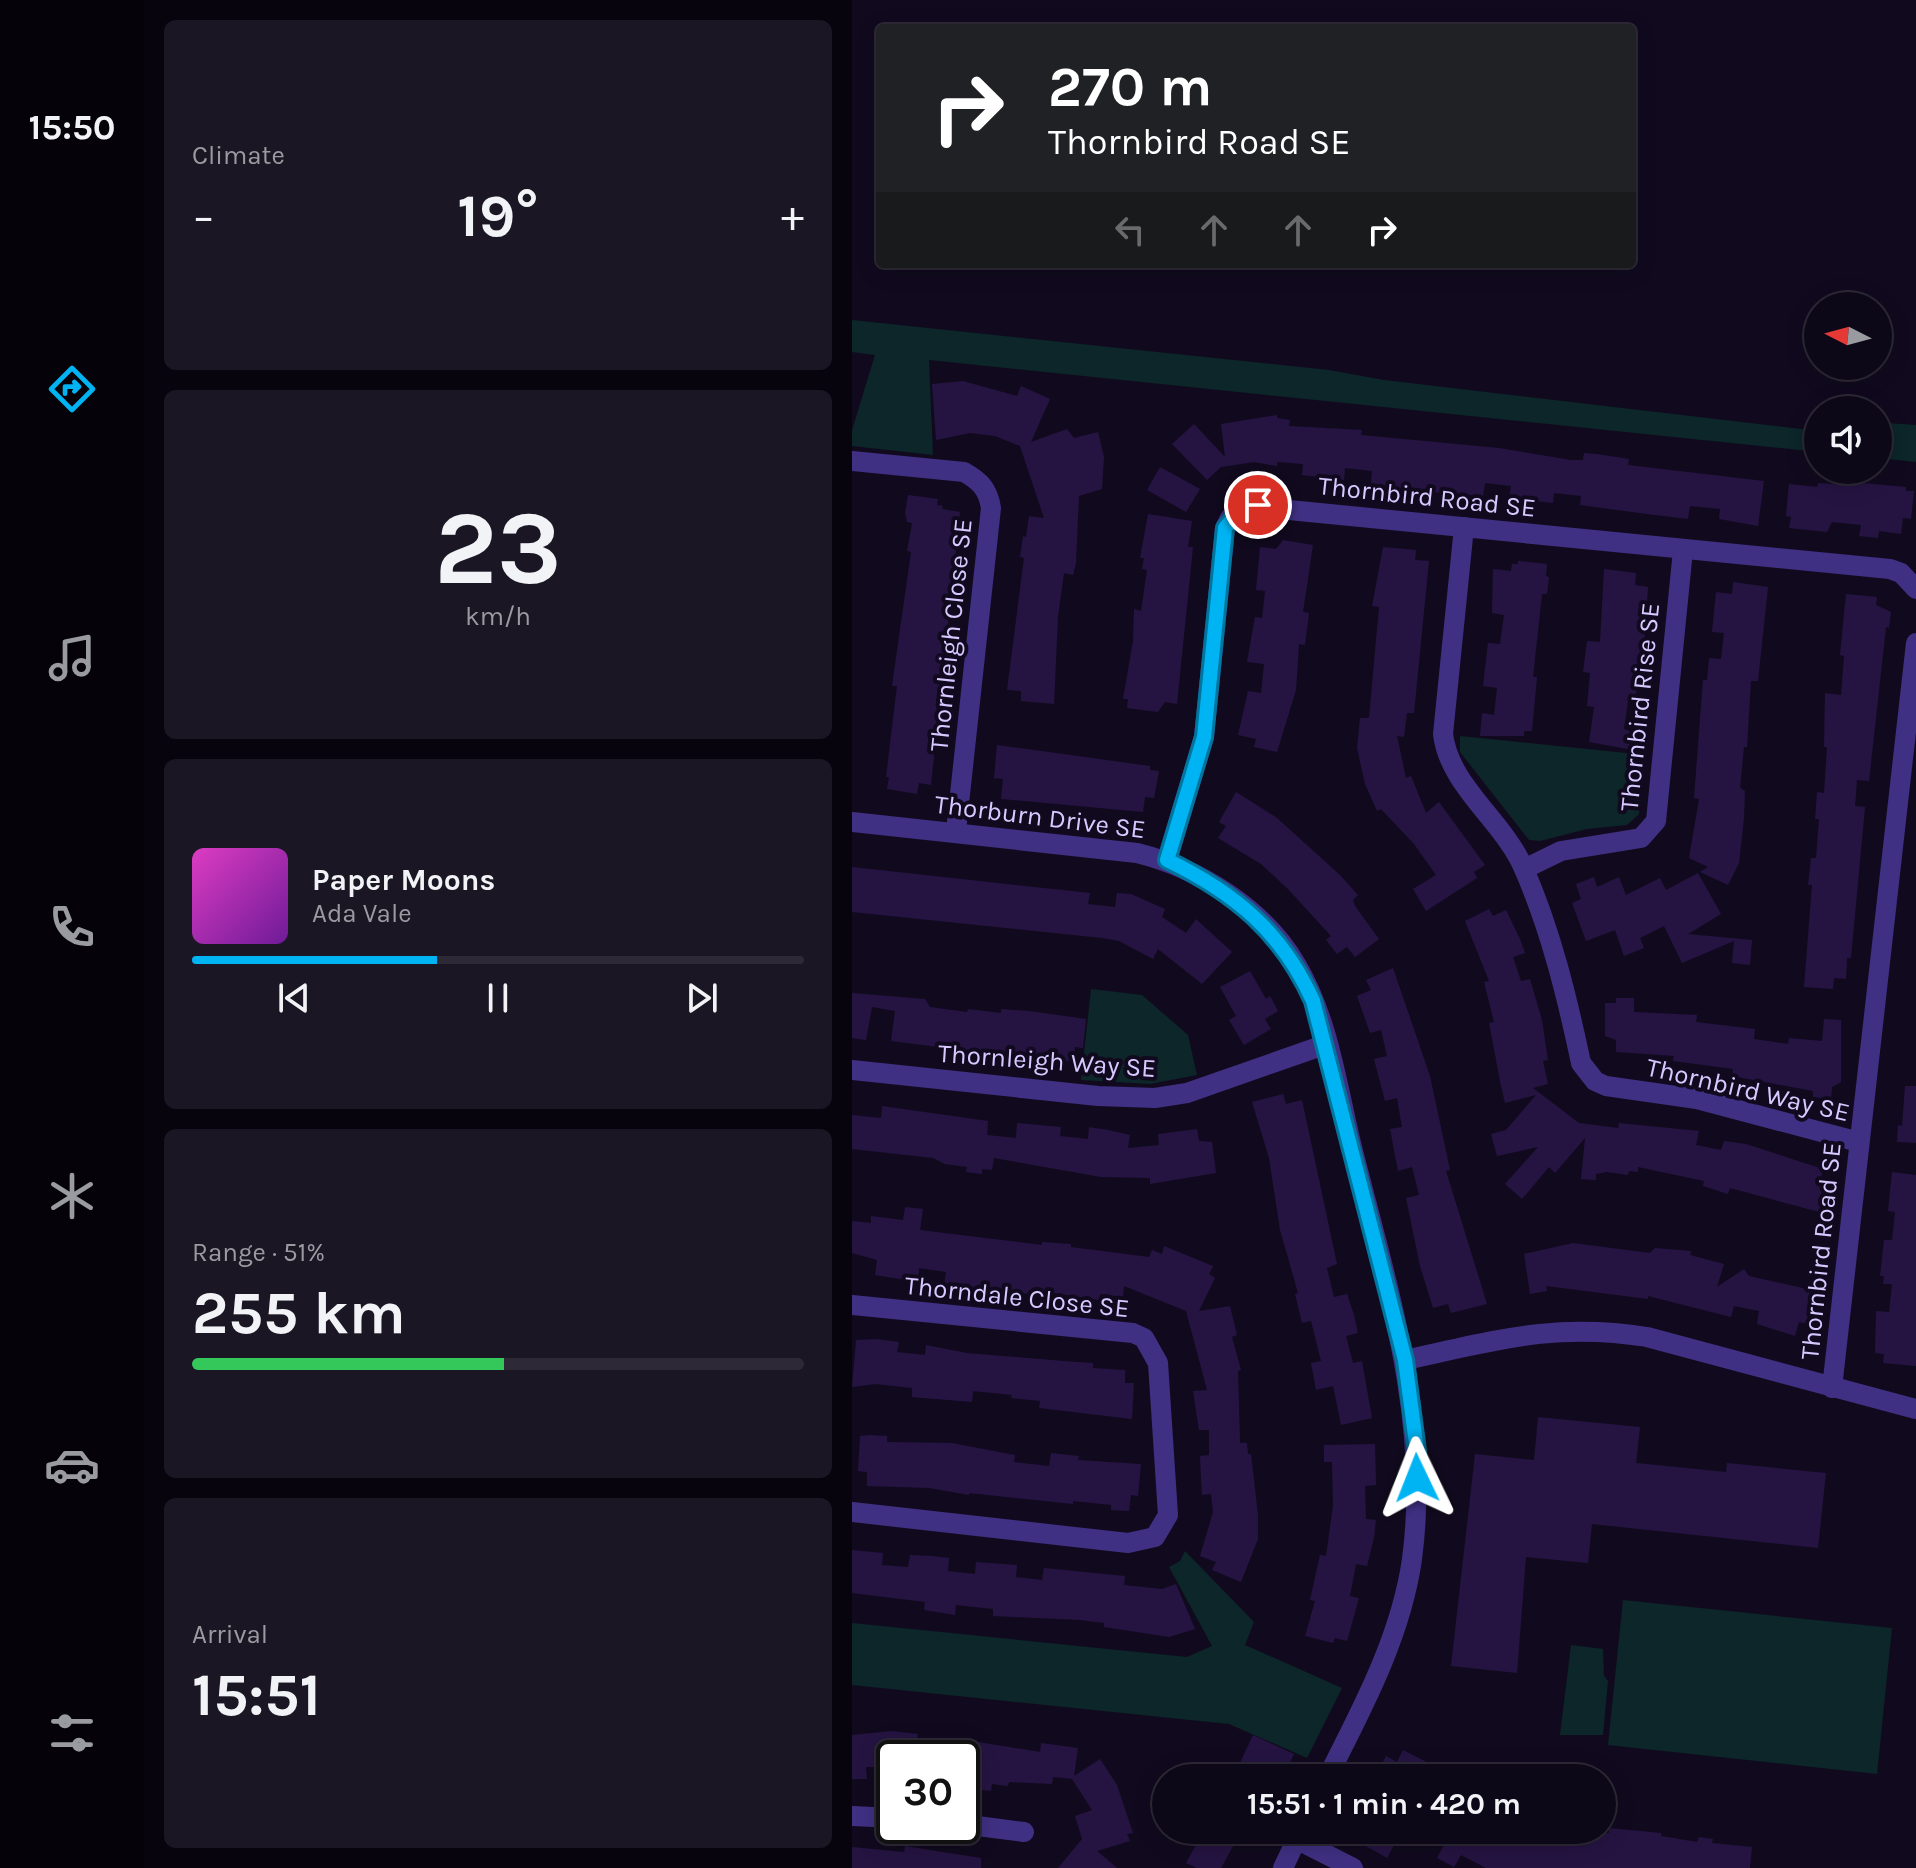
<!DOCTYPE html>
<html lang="en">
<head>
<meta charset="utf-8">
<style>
  body { margin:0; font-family:Karla,sans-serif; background:#1b1624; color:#f1f3f6; height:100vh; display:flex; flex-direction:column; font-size:30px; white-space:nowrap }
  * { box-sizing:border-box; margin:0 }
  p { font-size:26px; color:#9a9aa1 }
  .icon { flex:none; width:44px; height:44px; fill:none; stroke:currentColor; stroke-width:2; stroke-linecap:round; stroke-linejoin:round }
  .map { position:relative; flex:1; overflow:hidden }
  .side { display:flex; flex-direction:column; gap:20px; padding:20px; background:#07040d; width:708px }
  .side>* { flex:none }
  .hud { position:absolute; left:24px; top:24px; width:760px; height:244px; border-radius:8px; box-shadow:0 4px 20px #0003,0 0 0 2px #2d2936; background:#202124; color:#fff; overflow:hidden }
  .needle { width:52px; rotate:276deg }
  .fabs { position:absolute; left:952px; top:292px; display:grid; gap:16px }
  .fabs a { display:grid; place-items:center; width:88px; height:88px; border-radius:50%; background:#0d0817; box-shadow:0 4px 20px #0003,0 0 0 2px #2d2936; font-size:40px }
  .speed { position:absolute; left:24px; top:1740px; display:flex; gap:16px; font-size:40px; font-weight:700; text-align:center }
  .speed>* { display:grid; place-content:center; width:104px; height:104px; border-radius:50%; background:#0d0817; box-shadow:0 4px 20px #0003,0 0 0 2px #2d2936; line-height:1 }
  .speed .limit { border:4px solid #111; border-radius:12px; background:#fff; color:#111 }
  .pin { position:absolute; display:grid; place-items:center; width:68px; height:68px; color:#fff; margin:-34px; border:4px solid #fff; border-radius:50%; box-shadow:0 2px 8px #0007 }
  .me { position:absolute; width:88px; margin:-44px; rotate:358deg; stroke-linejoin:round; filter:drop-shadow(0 0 6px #0008) }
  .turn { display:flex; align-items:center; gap:28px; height:168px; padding:0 40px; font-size:36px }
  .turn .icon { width:104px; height:104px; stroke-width:2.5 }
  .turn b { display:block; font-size:56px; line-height:68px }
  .lanes { display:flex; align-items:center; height:76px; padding:0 40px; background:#0003; justify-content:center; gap:40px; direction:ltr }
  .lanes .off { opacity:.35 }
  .big { font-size:60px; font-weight:700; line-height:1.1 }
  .side .tile { flex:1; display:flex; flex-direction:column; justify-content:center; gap:12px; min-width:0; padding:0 28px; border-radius:12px; background:#1b1624 }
  .side .dial { align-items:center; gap:0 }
  .dial b { font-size:104px; line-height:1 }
  .song { display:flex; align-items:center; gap:24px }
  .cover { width:96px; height:96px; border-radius:12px; background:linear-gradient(135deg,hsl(310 70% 55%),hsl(280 70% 35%)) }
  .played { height:8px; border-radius:4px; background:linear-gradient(90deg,#00b4f3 40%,#2d2936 40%) }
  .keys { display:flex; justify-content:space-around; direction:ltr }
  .heat { display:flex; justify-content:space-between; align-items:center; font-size:44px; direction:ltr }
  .charge { height:12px; border-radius:6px; background:linear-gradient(90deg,#34c759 51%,#2d2936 0) }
  .trip { position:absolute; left:300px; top:1764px; width:464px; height:80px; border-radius:40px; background:#0d0817; box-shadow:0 4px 20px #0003,0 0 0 2px #2d2936; font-weight:700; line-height:80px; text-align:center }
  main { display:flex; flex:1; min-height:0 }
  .dock { display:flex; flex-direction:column; width:144px; justify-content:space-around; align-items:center; background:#050309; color:#9a9aa1 }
  .dock .icon { width:56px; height:56px }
  .dock .active { color:#00b4f3 }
  .dock b { font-size:36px; color:#f1f3f6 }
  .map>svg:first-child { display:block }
  .green { fill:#0c2629 }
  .building { fill:#251442 }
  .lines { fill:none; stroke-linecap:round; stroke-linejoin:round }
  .minor { stroke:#403083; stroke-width:20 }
  .route-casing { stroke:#00759e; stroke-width:20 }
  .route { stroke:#00b4f3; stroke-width:14 }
  .labels { text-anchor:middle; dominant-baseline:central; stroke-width:8; stroke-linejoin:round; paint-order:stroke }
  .street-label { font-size:26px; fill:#d7c8ff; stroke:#110a1f }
</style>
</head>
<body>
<main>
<nav class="dock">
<b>15:50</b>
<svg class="icon active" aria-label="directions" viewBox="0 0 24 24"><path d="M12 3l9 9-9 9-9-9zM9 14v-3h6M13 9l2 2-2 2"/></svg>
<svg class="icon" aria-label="music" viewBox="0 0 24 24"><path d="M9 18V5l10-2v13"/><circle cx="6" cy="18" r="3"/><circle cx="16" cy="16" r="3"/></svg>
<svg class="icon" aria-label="phone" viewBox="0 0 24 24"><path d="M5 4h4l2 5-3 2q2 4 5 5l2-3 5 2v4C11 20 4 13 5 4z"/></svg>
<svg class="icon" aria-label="climate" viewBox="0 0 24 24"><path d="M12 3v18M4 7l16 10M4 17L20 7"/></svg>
<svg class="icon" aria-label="car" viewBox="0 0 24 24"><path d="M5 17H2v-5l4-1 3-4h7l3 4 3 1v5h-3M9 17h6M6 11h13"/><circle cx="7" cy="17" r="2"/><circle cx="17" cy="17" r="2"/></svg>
<svg class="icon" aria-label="filters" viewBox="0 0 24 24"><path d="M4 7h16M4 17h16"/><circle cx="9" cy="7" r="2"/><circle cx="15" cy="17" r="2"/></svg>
</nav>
<section class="side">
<div class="tile"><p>Climate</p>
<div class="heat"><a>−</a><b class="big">19°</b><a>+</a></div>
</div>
<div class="tile dial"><b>23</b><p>km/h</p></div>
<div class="tile">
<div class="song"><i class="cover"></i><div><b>Paper Moons</b><p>Ada Vale</p></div></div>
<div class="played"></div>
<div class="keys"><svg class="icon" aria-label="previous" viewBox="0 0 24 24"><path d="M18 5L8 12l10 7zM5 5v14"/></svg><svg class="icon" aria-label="pause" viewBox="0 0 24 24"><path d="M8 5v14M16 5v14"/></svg><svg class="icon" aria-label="next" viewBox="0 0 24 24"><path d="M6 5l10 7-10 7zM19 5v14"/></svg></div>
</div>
<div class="tile"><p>Range · 51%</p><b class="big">255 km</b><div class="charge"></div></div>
<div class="tile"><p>Arrival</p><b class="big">15:51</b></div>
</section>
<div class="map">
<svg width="1064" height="1868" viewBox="0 0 1064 1868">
  <rect width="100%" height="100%" fill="#110a1f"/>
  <g class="green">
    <polygon points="0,320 477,370 532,380 966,431 966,452 77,360 81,455 0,446 0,430 23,355 0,352"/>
    <polygon points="1035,423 1064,425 1064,462 1026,458 1026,425"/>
    <polygon points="608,736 794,755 787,814 775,825 735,829 688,841 677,840 608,752"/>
    <polygon points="239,989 290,995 336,1035 345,1075 298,1084 229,1080"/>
    <polygon points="333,1551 402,1622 393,1645 490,1688 455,1758 377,1724 0,1685 0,1623 335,1657 360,1646 317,1567 328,1561"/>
    <polygon points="771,1600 1040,1628 1025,1774 756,1745"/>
    <polygon points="719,1645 751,1649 752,1676 756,1681 751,1735 708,1735"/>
  </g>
  <g class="building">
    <polygon points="111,381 165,396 169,386 198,399 179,442 215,429 222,438 246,432 252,457 250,489 227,496 224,563 221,575 212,573 206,616 202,704 169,701 169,691 155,690 172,558 168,557 171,536 174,537 177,516 192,518 168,446 143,436 118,433 84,440 80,384"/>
    <polygon points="425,415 425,418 438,420 437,426 510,430 509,435 647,448 719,460 731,460 732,453 745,454 777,459 776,465 912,481 906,526 867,519 868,509 838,506 836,519 795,514 728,505 729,496 702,493 701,503 657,498 659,486 633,483 631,496 564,491 519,483 520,471 493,468 492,480 474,478 450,475 451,464 425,462 425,466 402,462 369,467 355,480 320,444 342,424 373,457 369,424"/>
    <polygon points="308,467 348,489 334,512 295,490"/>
    <polygon points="1000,482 1054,487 1054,491 1062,491 1059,519 1051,518 1049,534 1027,531 1026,538 1007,536 1009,525 980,522 975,532 937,528 939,517 934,516 937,484 965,487 966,483 999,485"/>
    <polygon points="56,495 86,499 85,505 91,506 90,509 108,512 79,785 67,783 65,794 35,789 37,777 34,777 45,686 40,686 59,552 55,551 60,523 55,522 53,513"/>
    <polygon points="296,514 340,521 336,547 341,547 325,704 313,702 306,712 275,708 276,699 271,699 281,641 282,609 289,611 295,570 290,569 292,558 288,558"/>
    <polygon points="431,540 461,545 451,612 457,613 453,645 447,644 444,690 425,752 402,747 404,739 386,735 396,691 409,693 412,664 395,662 403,617 410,618 413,591 404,590 408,547 424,549"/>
    <polygon points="531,547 564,550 563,560 577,561 562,713 555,713 552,737 545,736 554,778 559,776 574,813 587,802 633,865 622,872 625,878 574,911 561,889 584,875 562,844 529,809 525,811 513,784 505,748 508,718 517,718 527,607 520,606"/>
    <polygon points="666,561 695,564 694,576 697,577 695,594 690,594 681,677 685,677 680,731 672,731 672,736 628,736 630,713 642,715 645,688 631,686 636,643 648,644 652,615 640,613 641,569 659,571 660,564 666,564"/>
    <polygon points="752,569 784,573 783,585 796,587 790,679 786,679 783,702 776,701 772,729 783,733 781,750 737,742 742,707 735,706 738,673 731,672 735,641 748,642"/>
    <polygon points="881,582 916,587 906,681 899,681 895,747 892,747 888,788 893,791 892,818 887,863 876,885 848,872 856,867 837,858 847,799 842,798 851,680 855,680 857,658 869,659 872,633 860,632 864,592 880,594"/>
    <polygon points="994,594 1025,597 1024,605 1039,612 1037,628 1034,627 1017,781 1005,780 1003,806 1013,807 999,958 995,958 994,979 982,978 981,989 952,987 960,885 956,885 959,858 964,858 967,819 963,819 965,792 972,793 975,747 972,747 973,693 989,695 992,656 988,655"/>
    <polygon points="145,745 298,766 298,770 307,771 302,798 293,797 291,812 149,799 151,779 142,778"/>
    <polygon points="384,792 425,818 488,875 506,895 501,900 503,906 527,939 503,957 495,947 485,954 474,940 479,936 436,889 409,864 366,838 374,826 367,822"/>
    <polygon points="0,867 238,893 236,904 263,907 265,893 279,894 313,909 310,917 334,933 344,919 380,952 350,984 306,949 301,959 267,941 250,938 0,912"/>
    <polygon points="846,873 869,914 836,934 900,940 898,965 880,963 882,941 830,963 812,926 788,938 792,948 772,956 763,930 734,941 720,903 729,899 724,884 742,877 745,887 767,877 774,895 808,878 814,890"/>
    <polygon points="637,909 641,916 654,910 668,939 673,953 661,957 669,981 678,979 690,1020 696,1060 691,1061 696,1084 681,1088 727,1123 766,1128 767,1123 847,1131 844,1145 869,1150 872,1141 894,1144 971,1169 968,1183 978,1185 971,1213 878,1188 876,1194 851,1186 852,1181 786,1167 786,1172 777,1171 776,1175 755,1172 744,1174 744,1180 729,1179 733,1138 703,1173 697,1167 670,1199 653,1184 686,1147 645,1156 639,1134 654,1130 684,1095 653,1103 649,1086 637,1023 642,1022 632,982 637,981 613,921"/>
    <polygon points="541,968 578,1076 598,1170 594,1171 635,1304 599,1313 596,1304 581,1308 568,1266 554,1198 567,1195 560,1167 546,1171 538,1129 550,1127 545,1098 533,1101 522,1059 535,1056 529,1030 518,1033 505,996 519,990 514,980"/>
    <polygon points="398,971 414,999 418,996 426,1011 413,1019 419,1029 392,1045 377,1020 384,1016 368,987"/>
    <polygon points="0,993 73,999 78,1007 115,1012 116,1009 149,1013 149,1009 177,1011 234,1019 231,1048 223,1047 222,1061 199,1061 39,1041 43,1011 20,1007 14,1040 0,1038"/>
    <polygon points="764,998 782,998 782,1012 845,1015 844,1022 903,1029 902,1039 936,1044 937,1038 970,1041 972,1019 989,1020 989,1082 980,1087 979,1099 961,1097 961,1091 880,1076 881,1069 821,1061 822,1056 764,1052 764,1040 753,1036 753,1003 764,1003"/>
    <polygon points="1053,1086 1064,1086 1064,1143 1045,1142 1046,1125 1050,1126"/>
    <polygon points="431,1094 434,1104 450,1100 485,1264 475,1268 482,1297 495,1294 502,1315 506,1333 494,1336 501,1363 510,1361 520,1418 489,1425 481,1386 464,1390 459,1363 469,1361 459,1321 450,1323 443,1294 446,1293 428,1230 417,1158 400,1102"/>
    <polygon points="30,1106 136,1121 135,1135 164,1138 165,1123 209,1127 208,1136 236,1139 237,1127 256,1130 278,1135 276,1148 307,1145 306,1134 345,1129 347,1141 360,1142 364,1173 298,1184 298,1178 249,1177 142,1158 140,1170 130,1169 130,1174 114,1172 115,1167 93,1164 81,1158 0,1149 0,1115 29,1118"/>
    <polygon points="1040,1172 1064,1175 1064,1366 1031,1363 1032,1354 1023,1353 1024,1311 1037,1312 1040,1284 1031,1284 1032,1276 1028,1276 1032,1240 1040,1240 1043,1212 1036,1211"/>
    <polygon points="53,1207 71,1209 68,1230 190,1245 190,1242 219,1244 219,1247 297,1257 300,1250 310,1254 312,1246 361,1266 357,1274 363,1278 347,1311 378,1306 385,1335 380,1337 389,1370 386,1371 388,1443 395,1443 396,1454 399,1454 406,1515 406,1539 389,1582 360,1570 364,1562 348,1556 361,1512 359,1494 350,1495 349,1478 348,1456 357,1455 357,1430 347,1430 341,1391 355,1390 334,1311 272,1286 271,1297 248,1294 247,1300 181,1290 180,1294 117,1290 92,1285 94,1272 67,1268 66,1282 23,1275 25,1260 0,1253 0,1221 19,1223 19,1216 51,1220"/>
    <polygon points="721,1243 798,1253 803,1248 839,1251 838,1255 872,1264 865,1287 892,1269 897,1276 955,1289 963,1294 956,1324 947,1322 943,1336 905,1324 907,1311 882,1306 879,1317 796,1296 796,1299 694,1286 695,1291 678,1294 672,1254"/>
    <polygon points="24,1339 47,1342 45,1352 73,1355 74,1345 115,1353 224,1362 241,1363 241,1368 273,1370 273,1383 282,1383 280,1419 187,1408 188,1401 159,1398 160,1395 121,1391 120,1402 60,1397 60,1388 23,1384 0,1387 4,1340"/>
    <polygon points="686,1417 788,1427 784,1463 874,1472 875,1463 974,1473 966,1548 740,1524 736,1563 674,1557 665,1673 599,1666 623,1454 682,1460"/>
    <polygon points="17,1435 35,1436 35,1442 100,1443 163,1455 162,1462 197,1466 199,1453 227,1456 226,1460 289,1464 286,1496 279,1495 277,1511 259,1510 259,1505 221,1501 221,1504 117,1493 117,1495 77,1488 15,1486 15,1472 6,1471 8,1436"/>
    <polygon points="523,1444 524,1485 513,1486 514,1519 524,1520 522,1538 515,1566 504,1564 498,1596 507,1598 495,1641 483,1638 481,1643 453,1636 463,1601 458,1600 468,1555 474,1556 481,1506 480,1462 472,1462 472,1445"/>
    <polygon points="0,1550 31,1553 30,1565 56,1567 58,1555 80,1556 97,1558 96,1571 123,1574 124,1562 165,1565 164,1577 190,1580 192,1568 273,1576 272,1585 310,1589 324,1584 343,1629 317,1637 252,1627 252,1623 228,1620 141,1616 141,1609 104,1605 103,1615 72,1610 73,1602 0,1593"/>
    <polygon points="40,1731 66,1734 65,1744 104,1749 104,1758 42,1758 42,1765 28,1763 29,1767 14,1767 15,1779 0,1779 0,1735"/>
    <polygon points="401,1735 442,1754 431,1778 381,1778"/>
    <polygon points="114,1740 188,1752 189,1743 226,1748 222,1776 248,1759 265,1785 281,1833 275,1834 278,1841 245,1851 265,1868 206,1868 230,1839 223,1816 240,1810 220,1779 201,1777 200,1784 157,1782 156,1786 140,1784 139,1791 120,1789 122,1775 110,1773"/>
    <polygon points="551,1750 606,1778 535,1778 525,1773 534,1756 545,1762"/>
    <polygon points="757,1828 809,1833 809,1836 845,1842 847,1837 861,1839 860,1843 900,1847 898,1868 634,1868 609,1855 602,1867 585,1858 600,1830 673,1830 673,1836 715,1841 716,1830 757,1833"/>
    <polygon points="352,1830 390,1830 369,1868 345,1868 334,1863"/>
    <polygon points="511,1830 550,1830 535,1858 505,1841"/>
    <polygon points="53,1846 129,1858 129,1868 0,1868 0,1847 52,1852"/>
  </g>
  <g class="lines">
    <g class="minor">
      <path d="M 0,461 L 112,472 C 128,481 136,489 139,508 L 104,831"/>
      <path d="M 612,527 L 591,734 C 597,786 652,821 672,869 C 699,931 715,997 729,1063 L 743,1081 L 754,1086 L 845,1099 L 1007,1142"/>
      <path d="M 0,822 L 285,853 C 346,868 411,908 444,964 C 476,1017 485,1085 499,1143 C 533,1279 579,1417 560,1559 C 549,1637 510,1709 475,1778"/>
      <polyline points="315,860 352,737 373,528 378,518 396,506 1038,569 1049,573 1064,589"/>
      <polyline points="672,869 709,851 789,838 804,821 831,550"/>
      <polyline points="0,1070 246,1096 303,1098 335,1093 475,1044"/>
      <polyline points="0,1305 281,1333 292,1338 306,1363 316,1515 303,1537 276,1543 0,1512"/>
      <path d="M 553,1360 C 642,1341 702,1322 795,1337 L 1064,1409"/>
      <polyline points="980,1388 1064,643"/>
      <polyline points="0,1816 42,1818"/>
      <polyline points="110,1824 172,1832"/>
      <polyline points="444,1839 501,1868"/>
      <polyline points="431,1868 449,1830"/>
    </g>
  </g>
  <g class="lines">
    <defs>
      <path id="route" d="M 406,505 L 387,511 L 373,528 L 352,737 L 315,860 C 383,893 430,932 461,1001 L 553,1360 L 565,1451 L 565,1478"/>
    </defs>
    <use href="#route" class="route-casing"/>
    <use href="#route" class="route"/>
  </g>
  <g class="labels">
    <g class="street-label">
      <text transform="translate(575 497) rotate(6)">Thornbird Road SE</text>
      <text transform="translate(99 635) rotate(-84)">Thornleigh Close SE</text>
      <text transform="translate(788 707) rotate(-84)">Thornbird Rise SE</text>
      <text transform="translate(188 817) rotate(7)">Thorburn Drive SE</text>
      <text transform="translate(195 1061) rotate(4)">Thornleigh Way SE</text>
      <text transform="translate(896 1090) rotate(13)">Thornbird Way SE</text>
      <text transform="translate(969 1251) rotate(-84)">Thornbird Road SE</text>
      <text transform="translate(165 1297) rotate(6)">Thorndale Close SE</text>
    </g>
  </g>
</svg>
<div class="fabs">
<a><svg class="needle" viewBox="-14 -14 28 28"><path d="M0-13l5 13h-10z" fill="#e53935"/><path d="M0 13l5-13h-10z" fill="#9a9aa1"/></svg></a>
<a><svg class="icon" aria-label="sound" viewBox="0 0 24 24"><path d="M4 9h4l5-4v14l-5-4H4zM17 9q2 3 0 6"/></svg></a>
</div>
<div class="speed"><div class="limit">30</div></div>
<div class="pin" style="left:406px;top:505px;background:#d93025"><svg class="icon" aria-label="arrive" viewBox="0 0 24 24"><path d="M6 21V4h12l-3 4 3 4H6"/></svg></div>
<svg class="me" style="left:565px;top:1478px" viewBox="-20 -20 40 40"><path d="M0-17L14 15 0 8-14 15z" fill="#00b4f3" stroke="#fff" stroke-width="4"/></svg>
<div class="trip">15:51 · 1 min · 420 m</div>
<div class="hud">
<div class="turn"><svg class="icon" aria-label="right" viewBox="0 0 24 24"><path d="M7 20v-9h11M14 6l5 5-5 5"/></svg><div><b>270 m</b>Thornbird Road SE</div></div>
<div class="lanes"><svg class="icon off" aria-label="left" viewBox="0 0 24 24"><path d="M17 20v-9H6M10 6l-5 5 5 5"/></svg><svg class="icon off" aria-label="ahead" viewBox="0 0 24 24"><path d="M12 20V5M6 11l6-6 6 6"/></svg><svg class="icon off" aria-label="ahead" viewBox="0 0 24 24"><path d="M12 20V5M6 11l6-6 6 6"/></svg><svg class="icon" aria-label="right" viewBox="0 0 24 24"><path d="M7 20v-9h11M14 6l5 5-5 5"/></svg></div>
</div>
</div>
</main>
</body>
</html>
